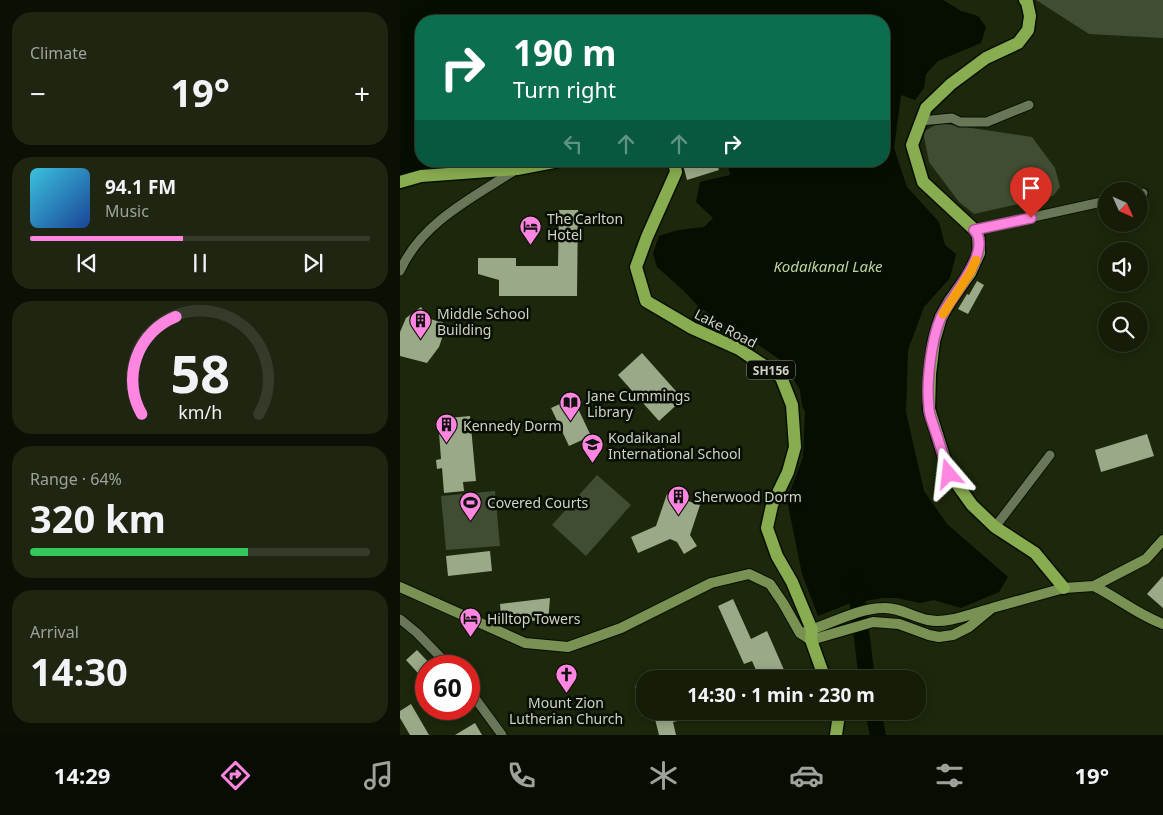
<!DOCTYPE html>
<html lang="en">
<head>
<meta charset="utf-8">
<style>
  body { margin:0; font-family:"Noto Sans",sans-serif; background:#1e2612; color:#f1f3f6; height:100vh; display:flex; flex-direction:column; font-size:19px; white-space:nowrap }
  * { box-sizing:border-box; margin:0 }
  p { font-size:16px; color:#9da29c }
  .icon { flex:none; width:28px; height:28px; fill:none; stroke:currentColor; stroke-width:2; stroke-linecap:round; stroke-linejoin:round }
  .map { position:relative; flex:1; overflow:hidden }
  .side { display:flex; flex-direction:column; gap:12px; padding:12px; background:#0c1004; width:400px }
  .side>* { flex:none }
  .banner { position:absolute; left:15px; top:15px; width:475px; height:152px; border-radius:20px; box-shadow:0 2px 12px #0003,0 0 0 1px #343b29; background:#0b6e4f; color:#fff; overflow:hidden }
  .needle { width:32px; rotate:135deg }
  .controls { position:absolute; left:698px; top:182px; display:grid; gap:10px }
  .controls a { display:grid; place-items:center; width:50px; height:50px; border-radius:50%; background:#151d08; box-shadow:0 2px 12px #0003,0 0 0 1px #343b29; font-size:25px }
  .speed { position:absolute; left:15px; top:655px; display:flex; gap:10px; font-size:25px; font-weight:700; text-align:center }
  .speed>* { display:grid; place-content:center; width:65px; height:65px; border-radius:50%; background:#151d08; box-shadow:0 2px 12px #0003,0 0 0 1px #343b29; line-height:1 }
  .speed .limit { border:8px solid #d22; background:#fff; color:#111 }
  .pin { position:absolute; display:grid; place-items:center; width:42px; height:42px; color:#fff; margin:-51px -21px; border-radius:50% 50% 50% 0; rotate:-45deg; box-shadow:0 0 5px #0007 }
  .pin .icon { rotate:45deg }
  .me { position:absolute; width:55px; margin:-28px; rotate:343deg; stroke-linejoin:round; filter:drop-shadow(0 0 4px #0008) }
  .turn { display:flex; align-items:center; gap:18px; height:105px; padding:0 15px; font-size:22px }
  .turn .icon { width:65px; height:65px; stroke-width:2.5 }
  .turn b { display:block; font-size:35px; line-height:42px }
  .lanes { display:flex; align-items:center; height:48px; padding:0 15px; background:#0003; justify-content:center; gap:25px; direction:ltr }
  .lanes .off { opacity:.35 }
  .big { font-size:38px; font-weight:700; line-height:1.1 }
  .side .tile { flex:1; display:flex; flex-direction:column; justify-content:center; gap:8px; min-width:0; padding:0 18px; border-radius:20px; background:#1e2612 }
  .side .dial { align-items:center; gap:0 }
  .dial svg { height:130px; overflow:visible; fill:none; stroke:#343b29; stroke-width:7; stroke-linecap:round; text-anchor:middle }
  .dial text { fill:#f1f3f6; stroke:none }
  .song { display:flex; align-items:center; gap:15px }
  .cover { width:60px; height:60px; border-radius:8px; background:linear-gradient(135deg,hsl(190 70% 55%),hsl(220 70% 35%)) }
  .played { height:5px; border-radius:2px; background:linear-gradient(90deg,#fe85e0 45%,#343b29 45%) }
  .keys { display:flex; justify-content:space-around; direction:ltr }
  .heat { display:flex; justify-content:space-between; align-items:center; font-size:28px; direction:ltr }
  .charge { height:8px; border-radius:4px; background:linear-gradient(90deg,#34c759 64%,#343b29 0) }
  .trip { position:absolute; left:236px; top:670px; width:290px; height:50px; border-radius:20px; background:#151d08; box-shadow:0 2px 12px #0003,0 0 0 1px #343b29; font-weight:700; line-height:50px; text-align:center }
  .dock { display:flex; height:80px; justify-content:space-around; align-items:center; background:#080c03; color:#9da29c }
  .dock .icon { width:35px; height:35px }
  .dock .selected { color:#fe85e0 }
  .dock b { font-size:22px; color:#f1f3f6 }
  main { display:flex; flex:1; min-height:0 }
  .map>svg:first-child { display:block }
  .green { fill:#414d32 }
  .water { fill:#050e00 }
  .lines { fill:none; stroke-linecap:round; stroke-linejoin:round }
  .river { stroke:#050e00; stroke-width:16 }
  .building { fill:#9aa988 }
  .street-casing { stroke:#071000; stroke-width:11 }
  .secondary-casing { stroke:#071000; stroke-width:12 }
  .primary-casing { stroke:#071000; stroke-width:15 }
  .street { stroke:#697758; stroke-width:9 }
  .secondary { stroke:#799254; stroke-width:10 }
  .primary { stroke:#88ac50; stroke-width:12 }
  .route-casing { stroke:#a55692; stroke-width:12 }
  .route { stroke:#fe85e0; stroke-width:9 }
  .slow { stroke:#f59e0b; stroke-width:9 }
  .labels { text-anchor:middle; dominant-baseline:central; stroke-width:5; stroke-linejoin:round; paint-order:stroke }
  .shield { fill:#090e04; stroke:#92998a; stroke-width:1 }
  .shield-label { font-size:12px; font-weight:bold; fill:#cdd4c4 }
  .poi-label { font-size:14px; fill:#cdd4c4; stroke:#090e04; text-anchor:start }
  .street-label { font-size:14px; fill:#cdd4c4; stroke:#090e04 }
  .water-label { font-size:15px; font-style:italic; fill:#bcd59c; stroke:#090e04 }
</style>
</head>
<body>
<main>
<section class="side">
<div class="tile"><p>Climate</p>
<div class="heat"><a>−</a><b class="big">19°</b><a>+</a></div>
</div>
<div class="tile">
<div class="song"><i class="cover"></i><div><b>94.1 FM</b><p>Music</p></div></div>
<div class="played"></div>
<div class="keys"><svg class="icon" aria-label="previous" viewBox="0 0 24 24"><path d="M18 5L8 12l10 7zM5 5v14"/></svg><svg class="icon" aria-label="pause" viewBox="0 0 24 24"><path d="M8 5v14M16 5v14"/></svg><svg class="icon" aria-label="next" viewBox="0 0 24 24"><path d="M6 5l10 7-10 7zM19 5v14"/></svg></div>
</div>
<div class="tile dial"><svg viewBox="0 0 100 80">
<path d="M14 69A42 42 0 1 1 86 69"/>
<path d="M14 69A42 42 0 0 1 35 9" stroke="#fe85e0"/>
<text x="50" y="56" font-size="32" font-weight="700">58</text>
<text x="50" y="72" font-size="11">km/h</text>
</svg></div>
<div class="tile"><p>Range · 64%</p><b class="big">320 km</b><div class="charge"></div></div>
<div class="tile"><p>Arrival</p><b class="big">14:30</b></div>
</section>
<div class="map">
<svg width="763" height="735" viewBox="0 0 763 735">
  <rect width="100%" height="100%" fill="#1c270b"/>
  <g class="green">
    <polygon points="636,0 763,0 763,38 689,34"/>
    <polygon points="539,123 632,137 655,168 660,187 653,196 574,214 559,202 529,162 523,132"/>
    <polygon points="197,475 231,505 186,556 152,525"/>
    <polygon points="95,491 100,546 46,550 41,496"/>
  </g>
  <polygon class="water" points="0,0 543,0 561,11 578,16 586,27 581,43 538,61 526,74 524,88 515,100 501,95 494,148 507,187 539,222 545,245 556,254 550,278 524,307 508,350 506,412 524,491 547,524 608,577 599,592 561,608 534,600 520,603 497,598 483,598 448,604 418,616 402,574 387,500 403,457 405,411 402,406 400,390 383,362 349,338 327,327 298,306 283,290 257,267 253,253 259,236 278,230 304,227 313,218 296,202 300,182 330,175 327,161 484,161 484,21 21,21 21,161 92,161 19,171 0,177"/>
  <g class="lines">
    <g class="river">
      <polyline points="455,582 467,679"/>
      <polyline points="473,711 478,735"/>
    </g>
  </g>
  <g class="building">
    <polygon points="282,161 316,161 319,170 287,180"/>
    <polygon points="159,210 178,210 177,296 99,296 99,280 78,274 78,258 116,258 116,266 158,266"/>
    <polygon points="577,281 584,285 568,314 558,309 567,294 569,295"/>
    <polygon points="21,307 26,315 33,320 43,322 44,332 39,347 27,363 0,356 0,332 6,318"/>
    <polygon points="242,353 283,399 259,421 218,375"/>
    <polygon points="173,398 191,436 169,446 151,408"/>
    <polygon points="70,416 76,481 63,482 64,491 44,493 42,468 37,469 36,460 41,459 38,419"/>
    <polygon points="747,434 754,456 701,472 695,450"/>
    <polygon points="267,494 300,505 290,535 297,546 284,554 277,542 270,539 238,553 231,537 256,526"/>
    <polygon points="90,551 92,571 48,576 46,556"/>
    <polygon points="763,576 763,608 747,594"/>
    <polygon points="150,598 148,623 101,616 100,604"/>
    <polygon points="333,599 351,639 367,631 388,679 360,679 352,661 344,664 318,606"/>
    <polygon points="17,650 32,666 26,666 26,682 6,660"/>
    <polygon points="245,684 245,716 242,716 235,686"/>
    <polygon points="11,704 29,735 10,735 0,718 0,711"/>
    <polygon points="275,711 307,711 307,714 273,722 276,735 259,735 255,719 275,714"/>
    <polygon points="75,723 82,735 55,735"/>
  </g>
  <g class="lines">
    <defs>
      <g id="street">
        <polyline points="521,121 552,118 560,122 587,122 629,105"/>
        <polyline points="739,194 743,193"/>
        <polyline points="574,230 706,201"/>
        <path d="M 0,271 C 21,223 72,198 114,171"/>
        <polyline points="595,527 650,455"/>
        <polyline points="0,619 17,633 49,666"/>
        <polyline points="69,690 102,735"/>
      </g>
      <g id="secondary">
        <path d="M 694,586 C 718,598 738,615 763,624"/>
        <polyline points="0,587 125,643 168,647 221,628 311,583 349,574 370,584 383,603 400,633 411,640 473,622 499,624 529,635 539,637 553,635 569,627 592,608 664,588 694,586 746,559 763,540"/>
        <path d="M 405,632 C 428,625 459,608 483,608 C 498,607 513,617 528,620 C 547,624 570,614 589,609"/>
      </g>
      <g id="primary">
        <polyline points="625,0 627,2 630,16 628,30 618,43 586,58 551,84 526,108 512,145 523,182 578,233 579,253 570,273 550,301 541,317 534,341 530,374 529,409 549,473 572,505 595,527 635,553 664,588"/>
        <polyline points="274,161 276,172 247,237 236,267 246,301 292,328 339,349 381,377 392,405 395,447 388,472 372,505 367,528 377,556 392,582 412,630 411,640 425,679"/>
        <polyline points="0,182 21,176 117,169 159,161"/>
        <polyline points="435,711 438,721 436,735"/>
      </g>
    </defs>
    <use href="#street" class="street-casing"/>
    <use href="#secondary" class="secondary-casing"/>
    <use href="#primary" class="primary-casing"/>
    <use href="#street" class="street"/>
    <use href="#secondary" class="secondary"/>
    <use href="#primary" class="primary"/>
  </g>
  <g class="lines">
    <defs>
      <path id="route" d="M 549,474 C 544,459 540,444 535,430 C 533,423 529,415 529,408 C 526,383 531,340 541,317 C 550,297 594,251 574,230 L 631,218"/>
    </defs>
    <use href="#route" class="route-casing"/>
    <use href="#route" class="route"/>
    <polyline class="slow" points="543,314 570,273 576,260"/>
  </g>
  <defs>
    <symbol id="hotel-pin" viewBox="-11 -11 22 30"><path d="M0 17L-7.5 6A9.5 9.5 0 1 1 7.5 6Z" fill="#fe85e0" stroke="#090e04"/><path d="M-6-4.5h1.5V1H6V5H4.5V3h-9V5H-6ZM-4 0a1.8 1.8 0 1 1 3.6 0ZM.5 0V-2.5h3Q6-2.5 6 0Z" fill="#111"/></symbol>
    <symbol id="building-pin" viewBox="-11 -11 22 30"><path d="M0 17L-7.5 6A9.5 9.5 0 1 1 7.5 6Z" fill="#fe85e0" stroke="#090e04"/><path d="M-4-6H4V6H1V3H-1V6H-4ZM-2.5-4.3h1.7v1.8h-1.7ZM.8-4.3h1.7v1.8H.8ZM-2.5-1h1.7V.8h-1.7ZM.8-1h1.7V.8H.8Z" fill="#111"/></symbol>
    <symbol id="library-pin" viewBox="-11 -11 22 30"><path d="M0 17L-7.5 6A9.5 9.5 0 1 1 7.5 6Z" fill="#fe85e0" stroke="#090e04"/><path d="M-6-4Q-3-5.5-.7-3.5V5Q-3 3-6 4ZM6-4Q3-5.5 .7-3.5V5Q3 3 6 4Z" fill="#111"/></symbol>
    <symbol id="school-pin" viewBox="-11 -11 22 30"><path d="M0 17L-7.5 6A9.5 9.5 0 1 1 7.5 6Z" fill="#fe85e0" stroke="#090e04"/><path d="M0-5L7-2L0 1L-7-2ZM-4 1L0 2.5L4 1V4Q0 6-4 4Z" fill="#111"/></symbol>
    <symbol id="stadium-pin" viewBox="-11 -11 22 30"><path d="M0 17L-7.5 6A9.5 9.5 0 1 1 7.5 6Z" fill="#fe85e0" stroke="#090e04"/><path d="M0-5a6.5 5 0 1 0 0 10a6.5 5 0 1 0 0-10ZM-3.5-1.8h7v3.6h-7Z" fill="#111"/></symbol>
    <symbol id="church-pin" viewBox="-11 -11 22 30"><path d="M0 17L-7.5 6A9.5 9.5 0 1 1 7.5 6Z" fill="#fe85e0" stroke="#090e04"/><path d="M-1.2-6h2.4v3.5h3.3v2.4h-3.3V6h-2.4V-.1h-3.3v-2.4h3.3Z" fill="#111"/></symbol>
  </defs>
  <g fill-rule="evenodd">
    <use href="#hotel-pin" x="118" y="214" width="25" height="34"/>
    <use href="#building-pin" x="8" y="308" width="25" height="34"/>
    <use href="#library-pin" x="158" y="390" width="25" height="34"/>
    <use href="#building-pin" x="34" y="412" width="25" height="34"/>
    <use href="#school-pin" x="180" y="432" width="25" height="34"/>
    <use href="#building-pin" x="266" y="484" width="25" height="34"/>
    <use href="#stadium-pin" x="58" y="490" width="25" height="34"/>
    <use href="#hotel-pin" x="58" y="606" width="25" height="34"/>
    <use href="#church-pin" x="154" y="662" width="25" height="34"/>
  </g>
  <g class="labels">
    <rect class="shield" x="347" y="360.5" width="48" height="19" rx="4"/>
    <g class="shield-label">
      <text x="371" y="370">SH156</text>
    </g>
    <g class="poi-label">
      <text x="147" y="218">The Carlton<tspan x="147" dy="16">Hotel</tspan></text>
      <text x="37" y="313">Middle School<tspan x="37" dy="16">Building</tspan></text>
      <text x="187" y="395">Jane Cummings<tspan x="187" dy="16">Library</tspan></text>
      <text x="63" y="425">Kennedy Dorm</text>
      <text x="208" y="437">Kodaikanal<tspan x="208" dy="16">International School</tspan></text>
      <text x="294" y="496">Sherwood Dorm</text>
      <text x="87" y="502">Covered Courts</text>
      <text x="87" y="618">Hilltop Towers</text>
      <text x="166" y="702" text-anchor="middle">Mount Zion<tspan x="166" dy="16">Lutherian Church</tspan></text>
    </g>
    <g class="street-label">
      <text transform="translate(326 328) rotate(27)">Lake Road</text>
    </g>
    <g class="water-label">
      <text x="428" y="266">Kodaikanal Lake</text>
    </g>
  </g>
</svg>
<div class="controls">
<a><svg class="needle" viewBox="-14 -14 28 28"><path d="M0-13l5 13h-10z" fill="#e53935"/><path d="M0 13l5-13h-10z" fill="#9da29c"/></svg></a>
<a><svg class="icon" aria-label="sound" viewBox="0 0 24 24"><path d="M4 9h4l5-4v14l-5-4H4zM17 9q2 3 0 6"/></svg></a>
<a><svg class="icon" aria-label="search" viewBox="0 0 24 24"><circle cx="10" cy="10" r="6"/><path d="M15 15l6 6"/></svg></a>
</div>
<div class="speed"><div class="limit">60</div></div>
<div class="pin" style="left:631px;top:218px;background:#d93025"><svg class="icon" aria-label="arrive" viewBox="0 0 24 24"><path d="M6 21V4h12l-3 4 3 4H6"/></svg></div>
<svg class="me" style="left:549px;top:474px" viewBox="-20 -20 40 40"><path d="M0-17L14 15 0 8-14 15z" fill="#fe85e0" stroke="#fff" stroke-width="4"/></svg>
<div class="trip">14:30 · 1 min · 230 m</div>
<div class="banner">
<div class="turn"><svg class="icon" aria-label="right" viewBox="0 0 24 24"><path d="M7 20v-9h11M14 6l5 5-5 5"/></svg><div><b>190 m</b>Turn right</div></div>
<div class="lanes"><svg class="icon off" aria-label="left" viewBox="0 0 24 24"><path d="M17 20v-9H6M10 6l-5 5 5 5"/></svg><svg class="icon off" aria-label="ahead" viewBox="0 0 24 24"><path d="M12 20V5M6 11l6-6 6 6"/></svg><svg class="icon off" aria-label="ahead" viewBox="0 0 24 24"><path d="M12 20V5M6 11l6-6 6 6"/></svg><svg class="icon" aria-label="right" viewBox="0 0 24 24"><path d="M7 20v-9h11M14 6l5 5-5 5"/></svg></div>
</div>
</div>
</main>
<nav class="dock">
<b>14:29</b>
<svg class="icon selected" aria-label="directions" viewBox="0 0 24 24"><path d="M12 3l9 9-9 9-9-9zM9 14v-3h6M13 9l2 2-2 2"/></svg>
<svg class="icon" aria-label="music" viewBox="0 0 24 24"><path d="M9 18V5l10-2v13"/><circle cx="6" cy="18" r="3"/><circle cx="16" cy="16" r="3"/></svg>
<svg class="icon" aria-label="phone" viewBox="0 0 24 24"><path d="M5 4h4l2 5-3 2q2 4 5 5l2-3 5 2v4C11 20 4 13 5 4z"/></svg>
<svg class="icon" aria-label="climate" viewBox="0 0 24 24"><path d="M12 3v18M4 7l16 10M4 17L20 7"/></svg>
<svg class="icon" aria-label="car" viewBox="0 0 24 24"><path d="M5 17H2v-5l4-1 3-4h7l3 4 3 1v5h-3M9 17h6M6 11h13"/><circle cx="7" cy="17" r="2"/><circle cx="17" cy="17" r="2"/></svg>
<svg class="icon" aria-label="filters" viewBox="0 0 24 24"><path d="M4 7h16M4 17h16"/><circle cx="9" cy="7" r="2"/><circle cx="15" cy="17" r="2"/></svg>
<b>19°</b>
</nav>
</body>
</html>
